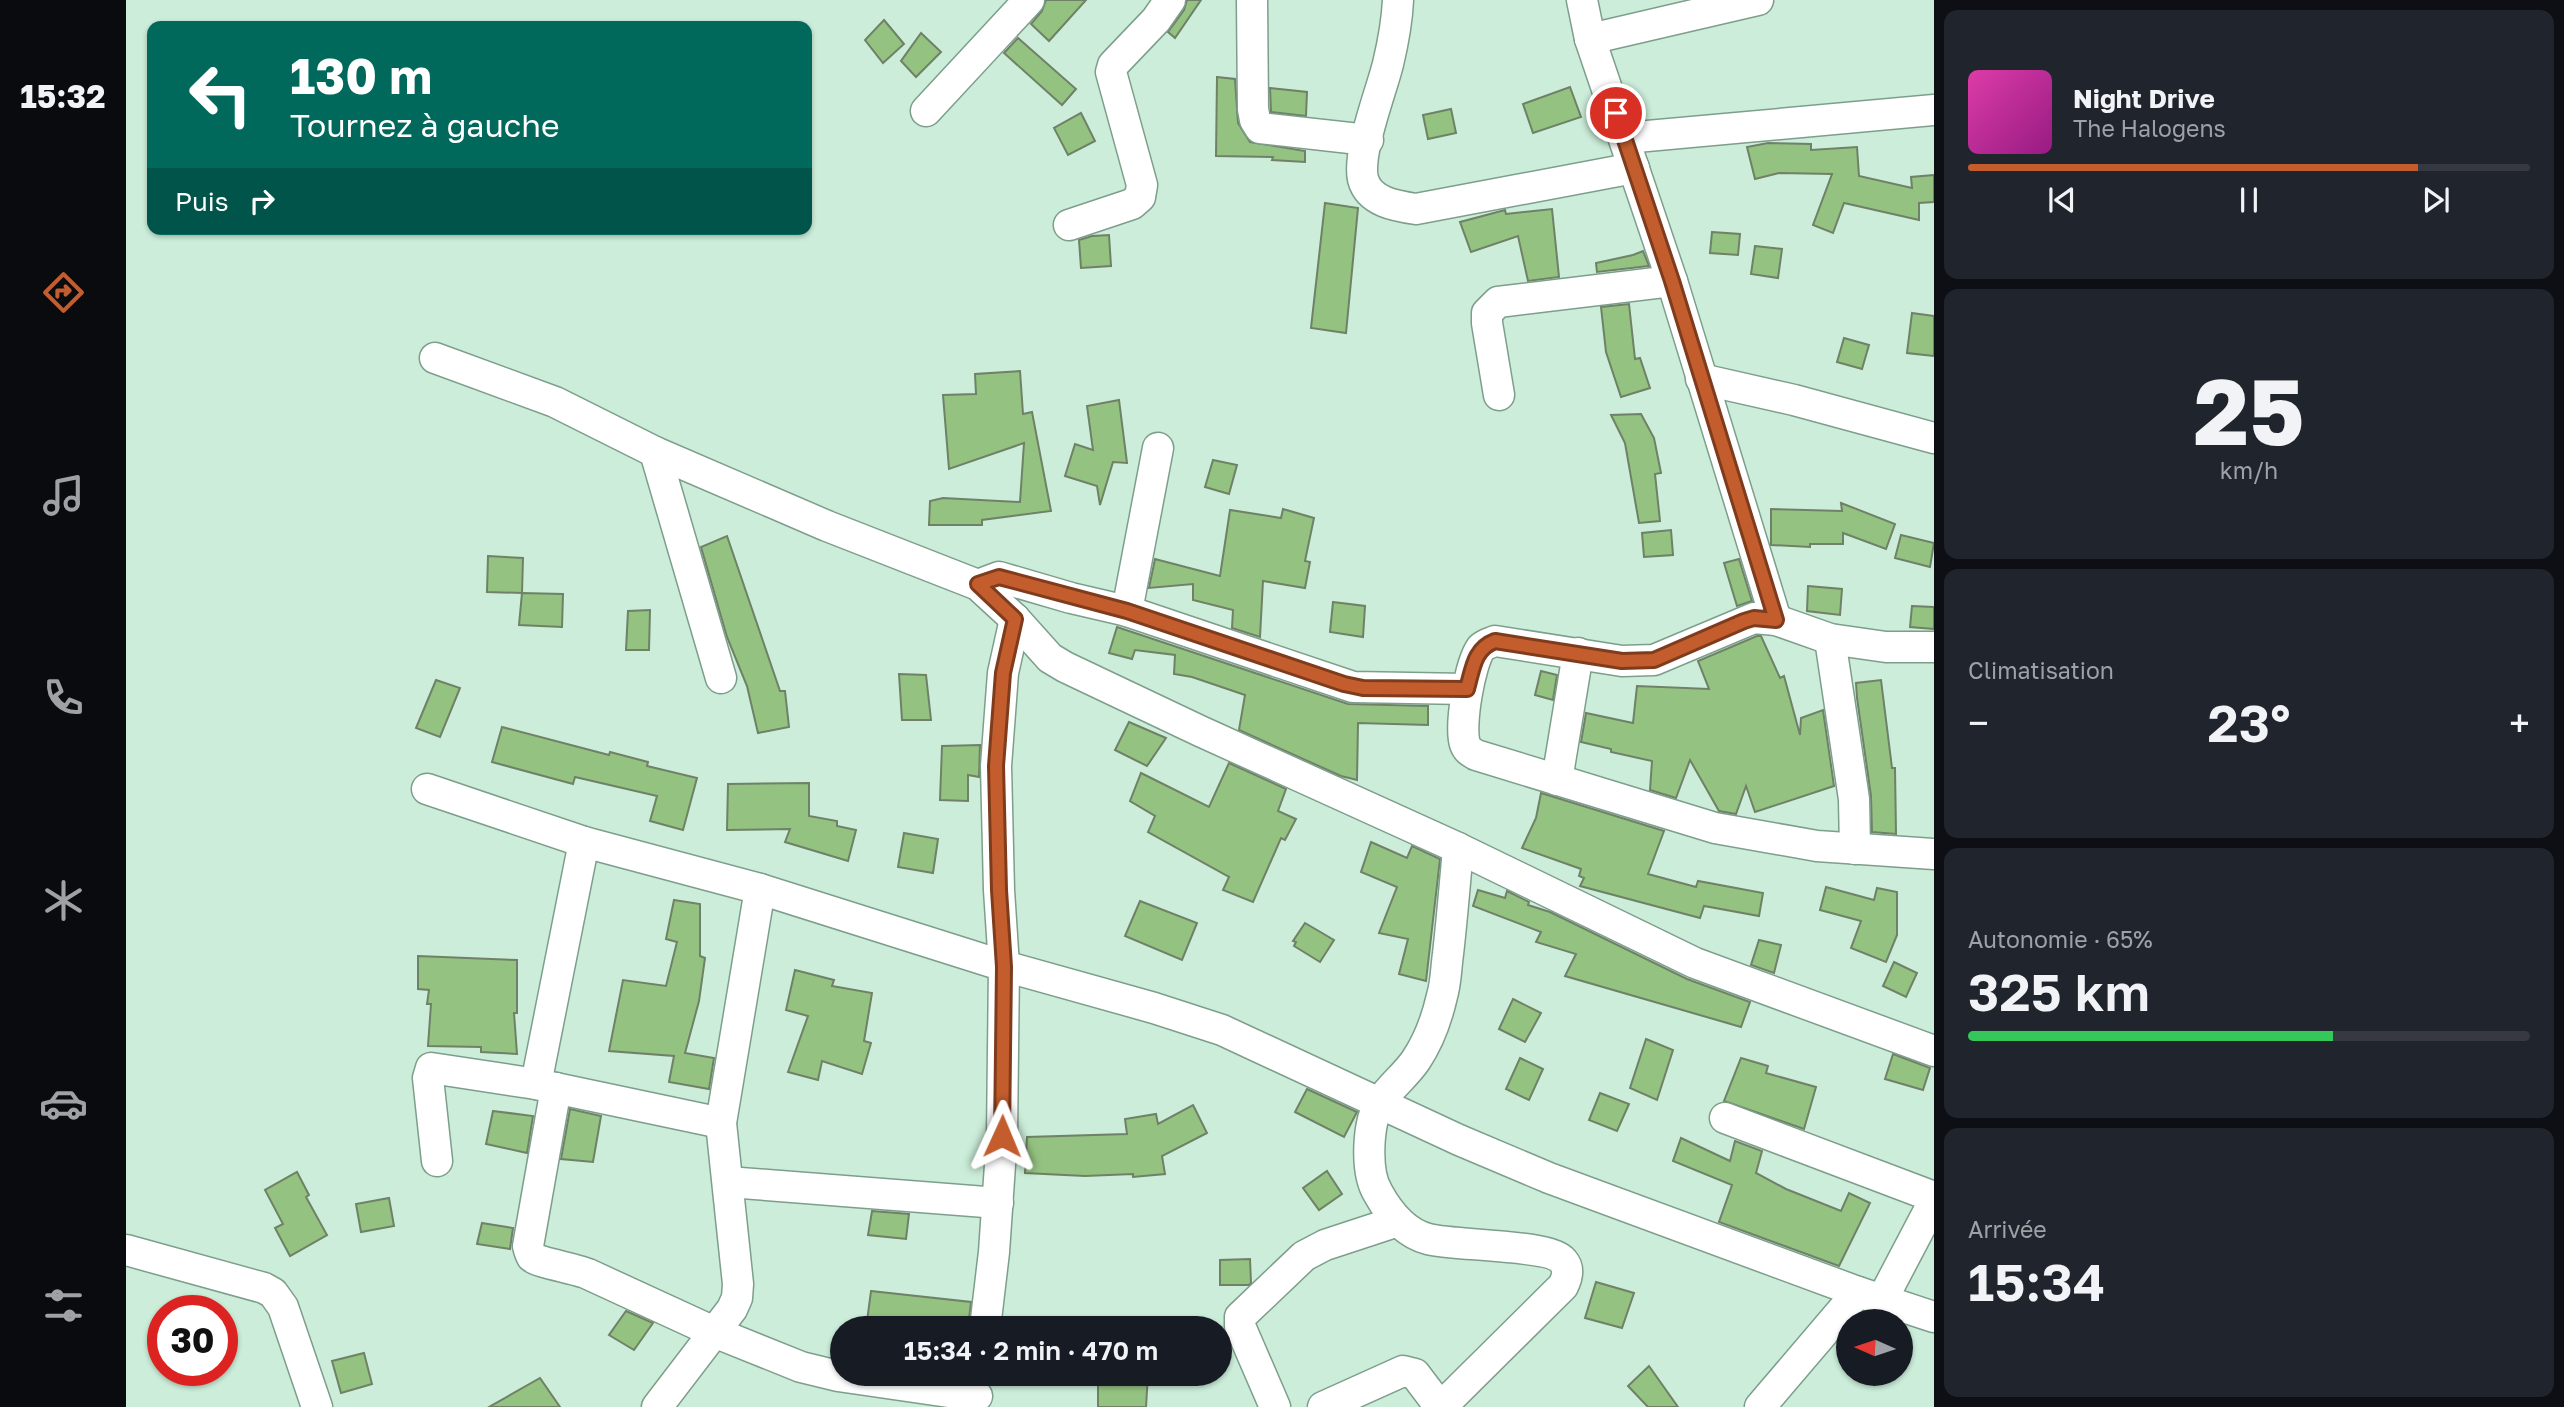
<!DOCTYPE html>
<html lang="fr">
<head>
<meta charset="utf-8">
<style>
  body { margin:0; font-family:"Golos Text",sans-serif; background:#20242c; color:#f1f3f6; height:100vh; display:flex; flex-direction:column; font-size:26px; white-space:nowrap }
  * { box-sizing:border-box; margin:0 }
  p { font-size:23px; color:#9ea1a6 }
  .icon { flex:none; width:38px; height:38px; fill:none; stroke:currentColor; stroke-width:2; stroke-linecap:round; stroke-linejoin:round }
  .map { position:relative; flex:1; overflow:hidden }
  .side { display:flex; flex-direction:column; gap:10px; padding:10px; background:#0d0f14; width:630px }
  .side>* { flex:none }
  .hud { position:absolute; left:21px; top:21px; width:665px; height:214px; border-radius:14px; box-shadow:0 2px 5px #0004; background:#00695c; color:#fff; overflow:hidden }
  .needle { width:46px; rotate:273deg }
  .tools { position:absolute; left:1710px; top:1309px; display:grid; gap:14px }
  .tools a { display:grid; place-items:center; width:77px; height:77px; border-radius:50%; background:#171b24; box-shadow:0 2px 5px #0004; font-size:35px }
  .speed { position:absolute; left:21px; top:1295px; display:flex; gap:14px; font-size:35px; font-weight:700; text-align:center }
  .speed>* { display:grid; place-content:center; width:91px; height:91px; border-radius:50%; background:#171b24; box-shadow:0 2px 5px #0004; line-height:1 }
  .speed .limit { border:10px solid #d22; background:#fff; color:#111 }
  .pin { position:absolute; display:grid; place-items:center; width:60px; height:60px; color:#fff; margin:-30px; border:4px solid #fff; border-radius:50%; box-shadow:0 2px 7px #0007 }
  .me { position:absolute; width:77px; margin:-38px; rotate:1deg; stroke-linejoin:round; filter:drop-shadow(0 0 5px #0008) }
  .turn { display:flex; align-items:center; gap:24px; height:147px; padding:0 28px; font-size:32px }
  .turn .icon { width:91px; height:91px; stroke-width:2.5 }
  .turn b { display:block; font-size:49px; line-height:60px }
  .then { display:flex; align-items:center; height:66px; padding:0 28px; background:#0003; gap:14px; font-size:26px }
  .big { font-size:52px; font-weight:600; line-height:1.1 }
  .side .tile { flex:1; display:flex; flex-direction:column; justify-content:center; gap:10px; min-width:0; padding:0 24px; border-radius:14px; background:#20242c }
  .side .dial { align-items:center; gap:0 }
  .dial b { font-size:91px; line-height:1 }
  .song { display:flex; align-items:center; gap:21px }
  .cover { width:84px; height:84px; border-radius:10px; background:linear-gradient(135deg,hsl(320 70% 55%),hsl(310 70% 35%)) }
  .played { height:7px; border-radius:4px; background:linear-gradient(90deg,#c35d2d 80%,#363941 80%) }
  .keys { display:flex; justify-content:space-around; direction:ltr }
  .heat { display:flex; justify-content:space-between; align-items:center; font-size:38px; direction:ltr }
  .charge { height:10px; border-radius:5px; background:linear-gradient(90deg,#34c759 65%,#363941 0) }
  .trip { position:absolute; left:704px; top:1316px; width:402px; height:70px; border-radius:35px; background:#171b24; box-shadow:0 2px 5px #0004; font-weight:600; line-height:70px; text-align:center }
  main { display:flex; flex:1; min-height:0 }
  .tabs { display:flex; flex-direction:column; width:126px; justify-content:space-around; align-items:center; background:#090b0e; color:#9ea1a6 }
  .tabs .icon { width:49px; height:49px }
  .tabs .current { color:#c35d2d }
  .tabs b { font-size:32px; color:#f1f3f6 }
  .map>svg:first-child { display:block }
  .building { fill:#94c280; stroke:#6f8167; stroke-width:2 }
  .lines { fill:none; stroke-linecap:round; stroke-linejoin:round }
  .street-casing { stroke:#7e9e8c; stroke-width:33 }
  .street { stroke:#fff; stroke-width:30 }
  .route-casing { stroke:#7f3c1d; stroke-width:18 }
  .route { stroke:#c35d2d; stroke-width:12 }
</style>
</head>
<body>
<main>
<nav class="tabs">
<b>15:32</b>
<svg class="icon current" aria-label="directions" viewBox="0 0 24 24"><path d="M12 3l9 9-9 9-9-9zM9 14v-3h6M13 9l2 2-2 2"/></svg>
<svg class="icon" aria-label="music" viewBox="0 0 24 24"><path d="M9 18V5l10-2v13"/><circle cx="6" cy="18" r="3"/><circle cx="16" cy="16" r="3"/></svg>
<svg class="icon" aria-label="phone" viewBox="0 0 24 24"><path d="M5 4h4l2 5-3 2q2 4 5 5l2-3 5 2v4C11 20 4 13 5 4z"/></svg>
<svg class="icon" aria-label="climate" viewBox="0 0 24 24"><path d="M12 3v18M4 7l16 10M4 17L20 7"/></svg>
<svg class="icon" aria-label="car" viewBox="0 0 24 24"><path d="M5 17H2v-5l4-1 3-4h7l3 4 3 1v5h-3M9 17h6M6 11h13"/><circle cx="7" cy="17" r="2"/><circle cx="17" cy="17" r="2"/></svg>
<svg class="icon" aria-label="filters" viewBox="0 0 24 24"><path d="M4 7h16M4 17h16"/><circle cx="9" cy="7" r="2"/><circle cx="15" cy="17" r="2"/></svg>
</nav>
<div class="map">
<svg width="1808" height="1407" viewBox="0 0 1808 1407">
  <rect width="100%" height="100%" fill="#cbedd9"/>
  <g class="building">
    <polygon points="920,0 960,0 923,41 905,24 916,11"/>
    <polygon points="1061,0 1075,0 1049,38 1042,32 1058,10"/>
    <polygon points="758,20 778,44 757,63 739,40"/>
    <polygon points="795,33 815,52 790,77 775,61"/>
    <polygon points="892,38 950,89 936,105 878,53"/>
    <polygon points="1091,77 1109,79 1112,123 1124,142 1179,151 1179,162 1146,160 1147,157 1090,156"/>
    <polygon points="1444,87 1455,117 1407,133 1397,104"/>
    <polygon points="1144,88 1181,92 1180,116 1145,112"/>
    <polygon points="1325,109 1330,133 1302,139 1297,115"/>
    <polygon points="955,113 969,141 942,155 928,128"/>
    <polygon points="1642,143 1685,144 1685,150 1731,147 1733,176 1786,188 1785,177 1808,175 1808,202 1793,203 1793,220 1718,203 1707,233 1687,225 1706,174 1653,173 1629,179 1621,147"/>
    <polygon points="1199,203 1232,208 1220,333 1185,328"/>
    <polygon points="1426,209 1433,277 1402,281 1392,236 1345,252 1334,222 1379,210 1380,214"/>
    <polygon points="1586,232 1614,234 1612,255 1584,253"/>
    <polygon points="983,235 985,266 955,268 953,240 966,236"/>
    <polygon points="1629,246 1656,249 1652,278 1625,274"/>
    <polygon points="1517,251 1523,266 1471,272 1470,263 1507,255"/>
    <polygon points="1503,304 1509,359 1514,358 1524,388 1495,397 1480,352 1475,307"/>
    <polygon points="1786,313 1808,316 1808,356 1781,353"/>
    <polygon points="1718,338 1743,345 1736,369 1711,362"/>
    <polygon points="894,371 897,414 906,412 925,511 856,520 856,525 803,525 804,501 817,498 894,502 898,443 823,469 817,395 850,394 849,374"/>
    <polygon points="993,400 1001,463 987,462 974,505 971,486 939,476 949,444 967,450 961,406"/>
    <polygon points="1515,414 1528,438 1535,473 1529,474 1534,521 1513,523 1499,443 1485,415"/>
    <polygon points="1087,460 1111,465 1103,494 1079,487"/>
    <polygon points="1715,503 1769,524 1760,549 1717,533 1717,544 1684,544 1684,547 1645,545 1645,509 1716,511"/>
    <polygon points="1157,509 1188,518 1179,561 1184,562 1179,588 1137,581 1134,637 1106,628 1107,610 1067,600 1067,584 1023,588 1029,559 1094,576 1104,510 1155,518"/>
    <polygon points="1545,530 1547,555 1518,557 1516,533"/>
    <polygon points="1775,535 1808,543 1804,567 1769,558"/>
    <polygon points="601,536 654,691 659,691 663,727 632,733 621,686 601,637 575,547"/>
    <polygon points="362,556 397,558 396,593 361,592"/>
    <polygon points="1613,559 1626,601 1611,606 1598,563"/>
    <polygon points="1682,586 1716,589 1714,615 1681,611"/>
    <polygon points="396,593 437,594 436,627 393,625"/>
    <polygon points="1207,602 1239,606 1237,637 1204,632"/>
    <polygon points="1786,606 1808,607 1808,629 1784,627"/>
    <polygon points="524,610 523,650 500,650 502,611"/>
    <polygon points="991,627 1222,704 1302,706 1302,725 1232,723 1231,780 1215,776 1113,730 1119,695 1066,677 1048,674 1049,655 1009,650 1006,659 983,653"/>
    <polygon points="1631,636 1635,636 1654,678 1658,676 1674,735 1675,718 1697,710 1708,786 1629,812 1620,786 1610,814 1593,811 1564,760 1550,798 1524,790 1526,761 1485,752 1485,749 1455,742 1460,713 1507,723 1511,686 1583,689 1572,661"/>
    <polygon points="1415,671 1431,675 1427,700 1409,695"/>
    <polygon points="773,674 800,675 805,720 776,720"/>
    <polygon points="310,680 334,688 314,737 290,728"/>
    <polygon points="1755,680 1766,768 1769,768 1770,834 1746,832 1745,796 1731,698 1730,683"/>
    <polygon points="1003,722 1040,738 1021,766 989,750"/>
    <polygon points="376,727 483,755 484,752 522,762 521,766 571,778 557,830 524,821 531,796 449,777 447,784 366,762"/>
    <polygon points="854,745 853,777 842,775 842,801 814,800 816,746"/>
    <polygon points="1103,763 1160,789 1152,811 1170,819 1159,840 1155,838 1127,902 1097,890 1103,877 1022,832 1029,816 1004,801 1015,773 1083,807"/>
    <polygon points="683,783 683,816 711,821 711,826 730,830 722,861 659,842 664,829 601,830 602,784"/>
    <polygon points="1415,793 1538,831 1522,874 1570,887 1572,881 1637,893 1633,916 1578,906 1574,918 1454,886 1458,878 1453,876 1455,869 1396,848 1410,818"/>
    <polygon points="778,833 812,839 807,873 772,867"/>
    <polygon points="1245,842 1281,858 1286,846 1314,859 1300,981 1273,974 1282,939 1253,933 1271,887 1235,872"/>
    <polygon points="1700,887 1748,900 1751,888 1771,892 1771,935 1760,962 1725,948 1735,921 1694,910"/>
    <polygon points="1352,890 1379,898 1381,891 1403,902 1402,905 1424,912 1561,979 1624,1002 1615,1027 1439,976 1450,954 1410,942 1415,932 1347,906"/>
    <polygon points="548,900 574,904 574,956 579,958 573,1001 559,1053 588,1058 583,1089 543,1082 548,1056 483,1051 497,980 540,986 551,942 540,939"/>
    <polygon points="1014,901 1071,923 1056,960 999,936"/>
    <polygon points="1179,923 1208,940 1194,962 1168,946 1170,942 1167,941"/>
    <polygon points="1633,940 1655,945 1648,973 1625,965"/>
    <polygon points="292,956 391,960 391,1013 388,1013 391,1054 355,1052 355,1047 302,1046 305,1004 301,1004 303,990 292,989"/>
    <polygon points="1768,962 1791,973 1780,997 1757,986"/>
    <polygon points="669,970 708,980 706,986 746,993 738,1041 745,1043 736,1074 696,1061 692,1080 662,1072 682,1016 660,1010"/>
    <polygon points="1387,999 1415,1013 1399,1042 1373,1029"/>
    <polygon points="1520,1039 1547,1050 1531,1100 1504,1088"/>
    <polygon points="1767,1054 1804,1068 1797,1090 1759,1079"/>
    <polygon points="1394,1058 1417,1069 1403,1100 1380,1089"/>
    <polygon points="1615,1058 1642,1066 1640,1073 1690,1087 1678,1129 1598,1101"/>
    <polygon points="1181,1089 1231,1112 1218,1137 1169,1112"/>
    <polygon points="1474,1093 1503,1104 1491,1131 1463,1120"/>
    <polygon points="1067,1105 1081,1133 1036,1156 1039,1174 1007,1177 1007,1174 959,1176 899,1173 901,1137 1001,1134 999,1119 1030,1114 1032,1124"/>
    <polygon points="444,1109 475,1116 467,1162 435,1159"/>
    <polygon points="367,1111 407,1116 401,1153 360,1144"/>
    <polygon points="1555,1138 1604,1161 1609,1141 1636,1151 1630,1173 1660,1189 1715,1211 1723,1193 1744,1203 1713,1266 1593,1222 1606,1185 1547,1161"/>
    <polygon points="1201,1171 1216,1194 1193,1210 1177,1188"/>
    <polygon points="171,1172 183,1195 180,1197 201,1235 164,1256 149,1228 157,1224 139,1190"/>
    <polygon points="263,1198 268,1226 235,1232 230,1204"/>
    <polygon points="746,1211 783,1214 780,1239 742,1235"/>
    <polygon points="356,1223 387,1228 384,1249 351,1244"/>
    <polygon points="1124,1259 1125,1283 1123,1285 1094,1285 1094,1260"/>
    <polygon points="1470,1282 1508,1293 1496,1328 1459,1318"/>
    <polygon points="745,1291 845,1302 842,1328 772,1328 773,1324 741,1321"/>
    <polygon points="500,1311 527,1323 508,1350 483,1335"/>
    <polygon points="238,1353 246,1384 215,1393 206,1361"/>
    <polygon points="1523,1366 1552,1407 1522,1407 1502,1386"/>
    <polygon points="972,1374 1022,1374 1020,1407 972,1407"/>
    <polygon points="414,1378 434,1407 363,1407"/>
  </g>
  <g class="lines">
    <defs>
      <g id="street">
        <polyline points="1126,0 1127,109 1129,120 1134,128 1242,140"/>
        <path d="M 1272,0 C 1271,22 1267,43 1262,64 C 1255,92 1231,153 1237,179 C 1243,202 1270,206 1290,209 L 1508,168"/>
        <polyline points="1456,0 1464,39 1546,281 1650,620"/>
        <polyline points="1464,39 1632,0"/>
        <polyline points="800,111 903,0"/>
        <polyline points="1499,138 1808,110"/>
        <polyline points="943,225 1006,204 1014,197 1016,185 985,72 987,65 1030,20 1044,0"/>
        <polyline points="309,358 429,402 529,452 701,526 852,585 889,619 924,658 939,667 1074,731 1332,848 1569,963 1808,1051"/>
        <polyline points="1575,379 1668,400 1808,438"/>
        <polyline points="1373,395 1361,323 1361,313 1372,302 1546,281"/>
        <polyline points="529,452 595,678"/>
        <polyline points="852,585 873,577 945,598 1001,611 1227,687 1341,689"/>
        <polyline points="1001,611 1032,448"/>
        <polyline points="1704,639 1728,799 1729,849"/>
        <path d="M 1808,647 L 1760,647 L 1704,639 L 1650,620 L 1628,618 L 1528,660 L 1496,661 L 1369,641 C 1364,643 1359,644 1355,648 C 1344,663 1333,726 1339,744 C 1341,750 1345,752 1350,755 L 1589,828 L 1691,846 L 1808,854"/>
        <polyline points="1431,780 1452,653"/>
        <polyline points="301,789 458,842 634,889 878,966 1028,1008 1096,1030 1333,1140 1423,1178 1732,1292 1808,1317"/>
        <polyline points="410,1084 458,842"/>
        <path d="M 430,1088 L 402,1246 C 402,1247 405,1256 406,1257 C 410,1262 451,1269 462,1274 L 588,1332 L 675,1367 L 712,1376 L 851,1396"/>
        <polyline points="1599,1118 1808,1197"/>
        <polyline points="311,1161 302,1078 305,1068 410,1084 595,1123"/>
        <polyline points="602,1182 872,1203"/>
        <polyline points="0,1250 138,1288 147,1293 157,1307 191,1407"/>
        <polyline points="1756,1300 1808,1201"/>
        <polyline points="859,1328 868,1252 876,1136 878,966 873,890 870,766 877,673 889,619"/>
        <polyline points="531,1407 606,1309 611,1298 612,1284 595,1123 634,889"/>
        <polyline points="1149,1407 1114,1326 1114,1317 1178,1256 1199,1245 1272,1221"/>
        <polyline points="1197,1407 1277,1371 1289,1374 1314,1407"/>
        <path d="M 1315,1407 L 1437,1286 C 1441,1278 1444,1269 1437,1261 C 1424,1244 1327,1246 1302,1239 C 1279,1233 1263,1213 1252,1193 C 1239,1172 1241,1121 1255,1101 C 1265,1086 1280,1075 1290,1060 C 1302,1042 1311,1018 1316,996 C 1320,983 1320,968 1322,954 C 1326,919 1329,883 1332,848"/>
        <polyline points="1634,1407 1732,1292"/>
      </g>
    </defs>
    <use href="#street" class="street-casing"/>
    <use href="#street" class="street"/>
  </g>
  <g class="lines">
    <defs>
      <path id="route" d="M 876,1136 L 878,967 L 873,890 L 870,766 L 877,673 L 889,619 L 852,584 L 873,577 L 1001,611 L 1218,684 L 1237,688 L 1341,689 C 1347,668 1348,649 1369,641 L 1496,661 L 1528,660 L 1618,621 L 1628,618 L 1650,620 L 1546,281 L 1490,113"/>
    </defs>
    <use href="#route" class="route-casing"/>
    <use href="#route" class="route"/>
  </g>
</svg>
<div class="tools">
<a><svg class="needle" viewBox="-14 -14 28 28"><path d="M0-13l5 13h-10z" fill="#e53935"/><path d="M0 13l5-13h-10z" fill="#9ea1a6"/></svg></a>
</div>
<div class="speed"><div class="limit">30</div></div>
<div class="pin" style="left:1490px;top:113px;background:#d93025"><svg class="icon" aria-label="arrive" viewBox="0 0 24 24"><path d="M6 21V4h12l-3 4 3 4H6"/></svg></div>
<svg class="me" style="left:876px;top:1136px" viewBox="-20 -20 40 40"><path d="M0-17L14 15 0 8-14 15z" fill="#c35d2d" stroke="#fff" stroke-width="4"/></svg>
<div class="trip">15:34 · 2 min · 470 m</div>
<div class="hud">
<div class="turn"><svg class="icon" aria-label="left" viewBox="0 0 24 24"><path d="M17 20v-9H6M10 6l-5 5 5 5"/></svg><div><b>130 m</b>Tournez à gauche</div></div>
<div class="then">Puis<svg class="icon" aria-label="right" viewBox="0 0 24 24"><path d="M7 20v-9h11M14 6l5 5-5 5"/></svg></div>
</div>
</div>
<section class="side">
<div class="tile">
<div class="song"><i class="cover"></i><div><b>Night Drive</b><p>The Halogens</p></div></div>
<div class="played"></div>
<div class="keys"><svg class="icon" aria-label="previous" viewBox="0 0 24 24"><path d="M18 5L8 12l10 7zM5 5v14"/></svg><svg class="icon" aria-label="pause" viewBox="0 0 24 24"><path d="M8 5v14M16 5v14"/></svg><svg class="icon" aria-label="next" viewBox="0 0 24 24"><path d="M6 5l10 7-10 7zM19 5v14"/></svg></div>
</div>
<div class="tile dial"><b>25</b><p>km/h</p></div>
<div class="tile"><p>Climatisation</p>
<div class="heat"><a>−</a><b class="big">23°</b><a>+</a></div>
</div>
<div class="tile"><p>Autonomie · 65%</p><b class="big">325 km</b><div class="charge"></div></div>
<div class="tile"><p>Arrivée</p><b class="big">15:34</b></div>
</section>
</main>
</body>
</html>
